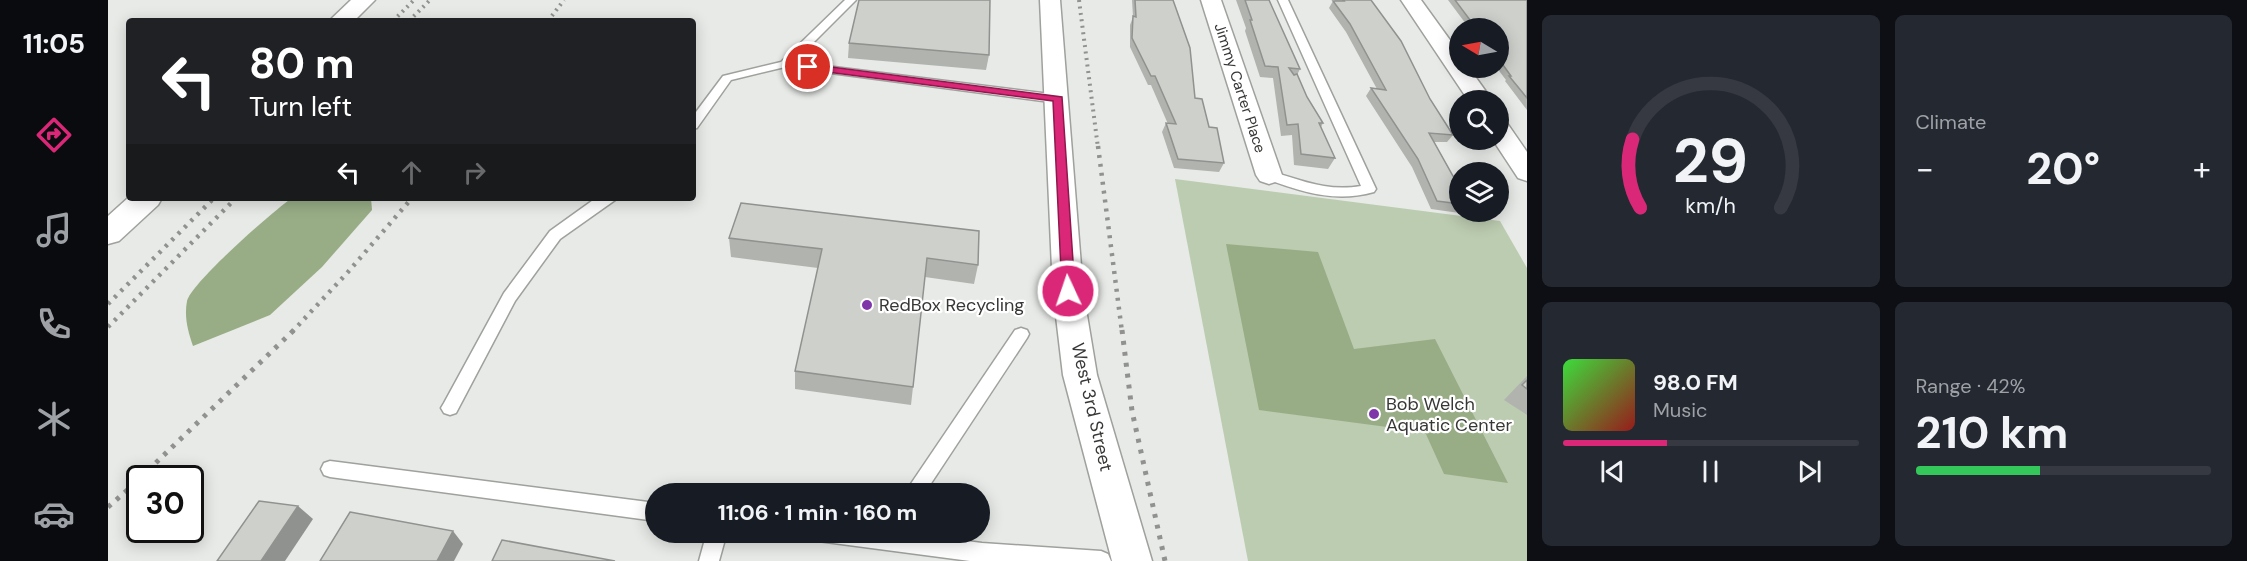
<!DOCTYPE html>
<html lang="en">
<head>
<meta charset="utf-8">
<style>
  body { margin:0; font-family:"DM Sans",sans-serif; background:#242831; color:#f1f3f6; height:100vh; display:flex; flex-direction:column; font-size:22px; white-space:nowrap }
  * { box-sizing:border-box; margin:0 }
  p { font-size:20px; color:#9ea1a6 }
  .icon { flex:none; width:33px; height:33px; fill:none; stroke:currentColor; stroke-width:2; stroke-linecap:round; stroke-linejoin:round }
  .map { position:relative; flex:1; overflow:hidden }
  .sheet { display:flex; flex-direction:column; gap:15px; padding:15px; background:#0d0f14; width:720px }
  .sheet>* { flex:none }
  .hud { position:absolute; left:18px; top:18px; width:570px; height:183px; border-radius:6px; box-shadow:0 3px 15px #0003; background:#202124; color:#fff; overflow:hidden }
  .needle { width:39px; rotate:280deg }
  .buttons { position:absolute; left:1341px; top:18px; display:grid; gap:12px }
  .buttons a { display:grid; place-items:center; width:60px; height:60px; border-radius:50%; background:#171b24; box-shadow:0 3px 15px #0003; font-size:30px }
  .speed { position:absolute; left:18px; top:465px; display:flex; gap:12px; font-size:30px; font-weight:700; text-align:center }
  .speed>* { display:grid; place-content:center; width:78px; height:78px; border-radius:50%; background:#171b24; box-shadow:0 3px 15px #0003; line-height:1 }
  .speed .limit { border:3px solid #111; border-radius:9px; background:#fff; color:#111 }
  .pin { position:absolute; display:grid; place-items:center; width:51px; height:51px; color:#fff; margin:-26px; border:3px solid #fff; border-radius:50%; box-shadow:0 2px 6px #0007 }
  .me { position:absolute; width:66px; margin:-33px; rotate:357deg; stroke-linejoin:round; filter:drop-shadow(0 0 4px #0008) }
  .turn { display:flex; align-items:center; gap:21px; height:126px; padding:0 24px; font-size:27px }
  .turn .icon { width:78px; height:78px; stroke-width:2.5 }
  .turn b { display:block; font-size:42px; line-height:51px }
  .lanes { display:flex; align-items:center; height:57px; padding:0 24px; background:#0003; justify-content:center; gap:30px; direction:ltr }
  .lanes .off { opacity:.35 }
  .big { font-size:45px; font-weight:700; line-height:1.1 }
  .sheet .card { flex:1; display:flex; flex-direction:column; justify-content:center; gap:9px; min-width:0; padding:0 21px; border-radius:9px; background:#242831 }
  .sheet .dial { align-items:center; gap:0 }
  .dial svg { height:156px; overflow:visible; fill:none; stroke:#363941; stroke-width:7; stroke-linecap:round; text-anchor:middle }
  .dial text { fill:#f1f3f6; stroke:none }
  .song { display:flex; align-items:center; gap:18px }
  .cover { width:72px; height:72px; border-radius:9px; background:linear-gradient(135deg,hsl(120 70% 55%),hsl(0 70% 35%)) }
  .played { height:6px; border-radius:3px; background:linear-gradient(90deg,#db2777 35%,#363941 35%) }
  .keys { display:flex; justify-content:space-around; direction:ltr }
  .heat { display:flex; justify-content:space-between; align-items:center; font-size:33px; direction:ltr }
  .charge { height:9px; border-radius:4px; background:linear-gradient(90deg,#34c759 42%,#363941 0) }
  .sheet .tiles { flex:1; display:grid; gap:15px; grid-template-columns:repeat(2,1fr) }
  .trip { position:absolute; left:537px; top:483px; width:345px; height:60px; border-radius:30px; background:#171b24; box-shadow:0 3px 15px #0003; font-weight:700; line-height:60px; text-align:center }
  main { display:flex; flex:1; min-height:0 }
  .tabs { display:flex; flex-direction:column; width:108px; justify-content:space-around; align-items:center; background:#090b0e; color:#9ea1a6 }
  .tabs .icon { width:42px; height:42px }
  .tabs .on { color:#db2777 }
  .tabs b { font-size:27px; color:#f1f3f6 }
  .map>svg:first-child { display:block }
  .green { fill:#bcccb0 }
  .water { fill:#98ad86 }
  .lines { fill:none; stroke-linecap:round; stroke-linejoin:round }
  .lane-casing { stroke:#9fa19d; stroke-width:3 }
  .street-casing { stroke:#9fa19d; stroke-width:3 }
  .secondary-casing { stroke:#9fa19d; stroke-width:3 }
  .lane { fill:#fff; fill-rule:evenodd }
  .street { fill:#fff; fill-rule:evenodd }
  .secondary { fill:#fff; fill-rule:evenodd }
  .rail-far2 { stroke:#919290; stroke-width:4; stroke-dasharray:2 4.5; stroke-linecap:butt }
  .rail-far1 { stroke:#919290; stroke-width:4.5; stroke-dasharray:3 6; stroke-linecap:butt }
  .rail { stroke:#919290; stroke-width:5; stroke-dasharray:4 7; stroke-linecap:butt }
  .wall { fill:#b1b3af }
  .shaded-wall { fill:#90928f }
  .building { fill:#ced0cc; stroke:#90928f; stroke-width:1.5 }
  .route { fill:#db2777; stroke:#8e194d; stroke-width:1.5 }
  .poi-dot { fill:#7e36a8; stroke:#fff; stroke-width:2 }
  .labels { text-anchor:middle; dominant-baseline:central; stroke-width:4.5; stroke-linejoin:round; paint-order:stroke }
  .far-street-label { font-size:15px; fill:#373736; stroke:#fff }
  .poi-label { font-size:18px; fill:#373736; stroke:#fff; text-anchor:start }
  .street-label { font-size:18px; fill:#373736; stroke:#fff }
</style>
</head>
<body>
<main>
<nav class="tabs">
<b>11:05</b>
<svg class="icon on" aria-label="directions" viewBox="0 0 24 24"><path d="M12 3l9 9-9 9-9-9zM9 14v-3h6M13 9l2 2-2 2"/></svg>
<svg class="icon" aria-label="music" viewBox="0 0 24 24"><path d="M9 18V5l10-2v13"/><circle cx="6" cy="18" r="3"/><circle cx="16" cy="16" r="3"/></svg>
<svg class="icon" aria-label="phone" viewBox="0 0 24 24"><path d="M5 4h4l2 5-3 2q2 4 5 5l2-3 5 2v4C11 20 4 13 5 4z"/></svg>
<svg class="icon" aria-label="climate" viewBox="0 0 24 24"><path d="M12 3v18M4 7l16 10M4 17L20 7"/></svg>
<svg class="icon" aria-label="car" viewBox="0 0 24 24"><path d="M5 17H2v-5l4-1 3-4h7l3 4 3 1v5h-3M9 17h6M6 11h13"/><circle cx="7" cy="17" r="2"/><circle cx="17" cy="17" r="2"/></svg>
</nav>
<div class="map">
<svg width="1419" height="561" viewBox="0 0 1419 561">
  <rect width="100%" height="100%" fill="#e7eae6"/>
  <polygon class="green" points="1067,179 1392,221 1419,268 1419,561 1140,561"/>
  <g class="water">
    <path d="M 184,198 L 263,198 L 264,210 L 214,267 L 162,315 L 85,346 C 80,332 76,317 79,301 C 83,283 165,211 184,198 Z"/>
    <polygon points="1118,244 1210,252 1246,349 1327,339 1400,483 1336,474 1317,432 1151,410"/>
  </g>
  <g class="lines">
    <defs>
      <g id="lane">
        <polygon points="737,0 748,0 686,62 950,95 956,99 950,103 677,67 623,80 589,128 585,129 585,116 615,76 673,62"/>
        <path d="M 1170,0 L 1180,0 L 1268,189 L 1266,192 C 1227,203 1193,192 1156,178 L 1154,175 L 1161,171 C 1194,180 1218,192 1253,186 Z"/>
        <polygon points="488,198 510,198 452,239 407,301 348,413 342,415 336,413 333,408 336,403 396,293 442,231"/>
        <polygon points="913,328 919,330 921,334 919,338 816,494 796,494 907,330"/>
        <polygon points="222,461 548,503 548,521 222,477 216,475 213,469 216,463"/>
        <polygon points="599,532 619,532 611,561 591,561"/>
        <polygon points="701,532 788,532 874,543 993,551 1000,554 1003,561 862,561 710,541 703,539"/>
      </g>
      <g id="street">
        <polygon points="932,0 952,0 975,291 989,375 1044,561 1004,561 955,375 945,291"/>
        <polygon points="1093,0 1113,0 1174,175 1170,181 1161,184 1152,181 1148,175"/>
        <polygon points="1293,0 1313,0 1352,54 1352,68 1361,68 1384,100 1360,100"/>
        <polygon points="1390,121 1399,123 1419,152 1419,181 1410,178 1385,140 1390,140"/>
      </g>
      <g id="secondary">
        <polygon points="243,0 267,0 246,21 221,21"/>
        <polygon points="21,197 54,198 50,205 11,241 0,244 0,216"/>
      </g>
    </defs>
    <use href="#lane" class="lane-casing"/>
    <use href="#street" class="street-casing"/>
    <use href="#secondary" class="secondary-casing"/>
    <use href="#lane" class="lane"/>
    <use href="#street" class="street"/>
    <use href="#secondary" class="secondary"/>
    <g class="rail-far2">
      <polyline points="971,0 990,148"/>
      <polyline points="285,21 306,0"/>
      <polyline points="301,21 322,0"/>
      <polyline points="440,21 456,0"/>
    </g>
    <g class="rail-far1">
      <polyline points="990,146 1014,332"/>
      <polyline points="0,304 106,198"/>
      <polyline points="0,327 128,198"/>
      <polyline points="184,332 240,272 304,198"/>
    </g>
    <g class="rail">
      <polyline points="1014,330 1024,411 1057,561"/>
      <polyline points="32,478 186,330"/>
      <polyline points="0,507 32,479"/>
    </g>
  </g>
  <g class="wall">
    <polygon points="1024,0 1065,0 1087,98 1101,127 1116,163 1111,172 1066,168 1054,132 1058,123 1060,124 1043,85 1040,85 1022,47 1022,25 1025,17"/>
    <polygon points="1128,0 1161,0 1192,69 1189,75 1199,97 1215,123 1213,127 1227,158 1220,169 1186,165 1184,135 1173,136 1165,78 1152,77 1137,31 1138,28"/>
    <polygon points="1226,0 1263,0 1322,99 1345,135 1339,142 1326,142 1345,176 1352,177 1352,212 1385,212 1380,217 1323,209 1304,167 1258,96 1263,88 1269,89 1238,32 1221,8 1225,1 1227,1"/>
    <polygon points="1340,0 1419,0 1419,110 1397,81 1398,80 1389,68 1390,68 1390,28 1361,28"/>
    <polygon points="741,43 881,55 878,70 740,58"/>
    <polygon points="633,203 870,265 866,284 817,277 805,387 803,405 687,389 687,371 710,268 623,257 621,238"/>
    <polygon points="1419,376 1419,415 1396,400"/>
  </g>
  <g class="shaded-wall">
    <polygon points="190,506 205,519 177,561 153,561"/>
    <polygon points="345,531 355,544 346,561 329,561"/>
  </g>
  <g class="building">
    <polygon points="751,0 882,0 881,55 741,43"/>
    <polygon points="1027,0 1065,0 1082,48 1087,98 1094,99 1101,127 1109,128 1116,163 1070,159 1058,123 1068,124 1047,76 1043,76 1024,38 1025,16 1028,17"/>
    <polygon points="1137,0 1161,0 1192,69 1181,68 1186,75 1189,74 1199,97 1215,123 1211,123 1227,158 1193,154 1190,124 1179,125 1170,67 1157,66 1142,20 1144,20"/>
    <polygon points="1235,0 1263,0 1293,41 1322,99 1345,135 1321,133 1345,176 1352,177 1352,204 1329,201 1310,159 1263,88 1278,90 1242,24 1225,1 1236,1"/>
    <polygon points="1347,0 1419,0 1419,98 1401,76 1403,76 1390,58 1390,28 1368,28"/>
    <polygon points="633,203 871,231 870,265 819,258 805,387 687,371 714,249 621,238"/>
    <polygon points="1419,380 1419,389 1414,385"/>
    <polygon points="151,501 190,506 153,561 109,561"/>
    <polygon points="242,512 345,531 329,561 212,561"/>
    <polygon points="394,540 507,561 384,561"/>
  </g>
  <polygon class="route" points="700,64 954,97 967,291 965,294 960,296 954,291 945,101 696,69 694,67"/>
  <g class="poi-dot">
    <circle cx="759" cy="305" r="6"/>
    <circle cx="1266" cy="414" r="6"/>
  </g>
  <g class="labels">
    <g class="far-street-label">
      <text transform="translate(1132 88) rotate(72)">Jimmy Carter Place</text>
    </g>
    <g class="poi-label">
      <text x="771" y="305">RedBox Recycling</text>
      <text x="1278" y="404">Bob Welch<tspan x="1278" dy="21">Aquatic Center</tspan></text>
    </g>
    <g class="street-label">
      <text transform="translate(984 407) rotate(77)">West 3rd Street</text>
    </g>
  </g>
</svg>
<div class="buttons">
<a><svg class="needle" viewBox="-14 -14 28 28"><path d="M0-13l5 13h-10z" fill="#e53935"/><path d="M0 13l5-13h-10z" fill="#9ea1a6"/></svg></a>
<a><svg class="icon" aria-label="search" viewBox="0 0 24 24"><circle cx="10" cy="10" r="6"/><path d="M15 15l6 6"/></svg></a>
<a><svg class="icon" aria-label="layers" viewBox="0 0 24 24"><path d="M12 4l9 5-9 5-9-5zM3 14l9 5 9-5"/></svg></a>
</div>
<div class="speed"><div class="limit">30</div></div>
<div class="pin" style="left:700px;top:67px;background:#d93025"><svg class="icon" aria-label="arrive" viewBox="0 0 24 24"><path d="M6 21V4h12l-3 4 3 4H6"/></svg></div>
<svg class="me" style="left:960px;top:291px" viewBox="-20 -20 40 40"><circle r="17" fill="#db2777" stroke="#fff" stroke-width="3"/><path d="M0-11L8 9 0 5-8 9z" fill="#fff"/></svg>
<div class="trip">11:06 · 1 min · 160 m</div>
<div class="hud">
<div class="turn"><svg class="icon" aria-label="left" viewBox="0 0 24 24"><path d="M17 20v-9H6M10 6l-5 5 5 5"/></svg><div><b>80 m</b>Turn left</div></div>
<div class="lanes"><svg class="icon" aria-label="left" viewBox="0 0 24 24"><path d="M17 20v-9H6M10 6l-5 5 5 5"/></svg><svg class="icon off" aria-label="ahead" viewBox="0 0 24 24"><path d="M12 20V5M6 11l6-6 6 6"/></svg><svg class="icon off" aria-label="right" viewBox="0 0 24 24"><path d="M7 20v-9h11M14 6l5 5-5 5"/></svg></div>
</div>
</div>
<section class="sheet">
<div class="tiles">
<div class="card dial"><svg viewBox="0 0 100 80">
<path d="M14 69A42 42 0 1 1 86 69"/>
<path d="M14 69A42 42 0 0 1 10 34" stroke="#db2777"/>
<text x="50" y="56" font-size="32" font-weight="700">29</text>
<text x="50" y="72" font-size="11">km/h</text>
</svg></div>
<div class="card"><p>Climate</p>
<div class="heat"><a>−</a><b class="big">20°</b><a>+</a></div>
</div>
<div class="card">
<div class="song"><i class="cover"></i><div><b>98.0 FM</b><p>Music</p></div></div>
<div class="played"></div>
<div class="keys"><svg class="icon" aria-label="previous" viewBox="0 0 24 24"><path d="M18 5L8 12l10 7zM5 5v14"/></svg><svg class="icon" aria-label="pause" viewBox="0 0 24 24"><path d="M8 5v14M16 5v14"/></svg><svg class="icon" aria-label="next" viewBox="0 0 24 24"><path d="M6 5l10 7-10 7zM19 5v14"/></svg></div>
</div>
<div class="card"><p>Range · 42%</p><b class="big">210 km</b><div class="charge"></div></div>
</div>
</section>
</main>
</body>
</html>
